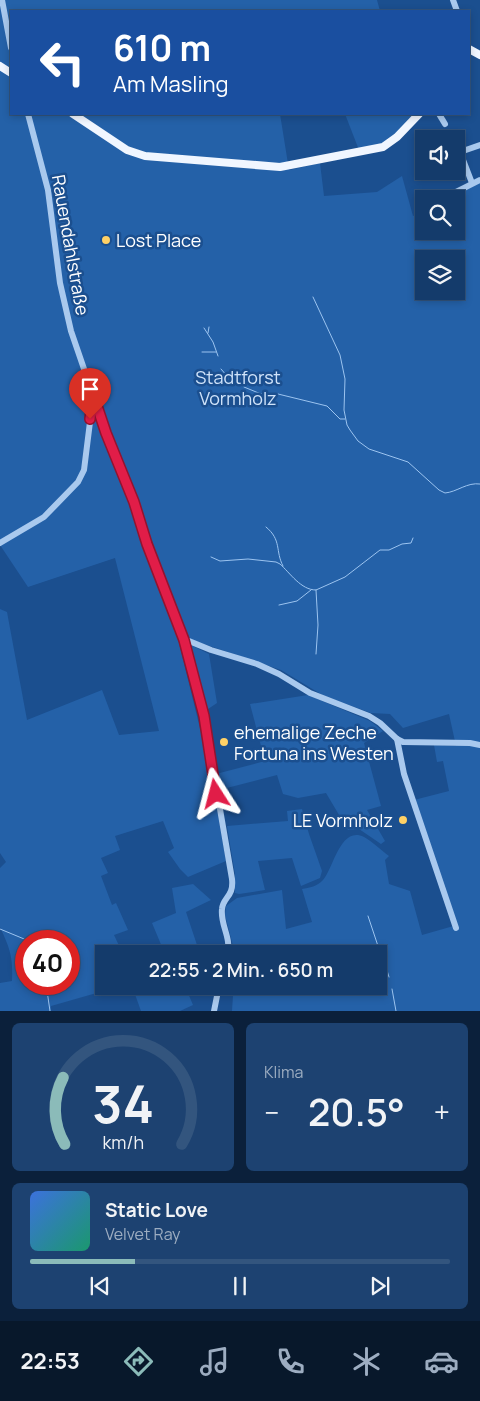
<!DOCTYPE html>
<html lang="de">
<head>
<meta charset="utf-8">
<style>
  body { margin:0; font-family:Manrope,sans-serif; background:#1d4271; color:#f1f3f6; height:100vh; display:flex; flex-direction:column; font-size:19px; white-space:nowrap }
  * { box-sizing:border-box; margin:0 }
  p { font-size:16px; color:#9dadc1 }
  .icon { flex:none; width:28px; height:28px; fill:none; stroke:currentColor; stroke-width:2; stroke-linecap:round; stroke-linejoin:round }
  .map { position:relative; height:1011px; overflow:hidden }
  .sheet { display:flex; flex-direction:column; gap:12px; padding:12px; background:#0b203b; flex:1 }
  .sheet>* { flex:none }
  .top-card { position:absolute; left:10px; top:10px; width:460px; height:105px; border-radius:0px; box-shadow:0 2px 8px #0003,0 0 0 1px #33557e; background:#1a4fa0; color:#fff; overflow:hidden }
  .controls { position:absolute; left:415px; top:130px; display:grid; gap:10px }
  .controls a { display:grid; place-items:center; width:50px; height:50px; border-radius:0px; background:#143b6b; box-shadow:0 2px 8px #0003,0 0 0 1px #33557e; font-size:25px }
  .speed { position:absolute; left:15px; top:930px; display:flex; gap:10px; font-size:25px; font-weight:700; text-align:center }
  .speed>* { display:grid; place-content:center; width:65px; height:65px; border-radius:50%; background:#143b6b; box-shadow:0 2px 8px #0003,0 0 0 1px #33557e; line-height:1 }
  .speed .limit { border:8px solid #d22; background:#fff; color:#111 }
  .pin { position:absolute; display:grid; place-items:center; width:42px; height:42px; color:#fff; margin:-51px -21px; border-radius:50% 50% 50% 0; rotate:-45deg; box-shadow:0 0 5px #0007 }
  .pin .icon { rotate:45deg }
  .me { position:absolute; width:55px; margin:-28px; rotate:351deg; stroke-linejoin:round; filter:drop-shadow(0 0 4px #0008) }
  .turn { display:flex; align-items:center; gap:18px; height:105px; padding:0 20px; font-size:22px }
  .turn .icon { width:65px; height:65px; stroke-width:2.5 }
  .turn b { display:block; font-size:35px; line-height:42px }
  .big { font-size:38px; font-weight:600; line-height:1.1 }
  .sheet .tile { flex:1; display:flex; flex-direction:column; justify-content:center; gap:8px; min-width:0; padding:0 18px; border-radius:8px; background:#1d4271 }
  .sheet .dial { align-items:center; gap:0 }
  .dial svg { height:130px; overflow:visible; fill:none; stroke:#33557e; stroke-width:7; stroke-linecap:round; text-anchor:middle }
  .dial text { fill:#f1f3f6; stroke:none }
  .song { display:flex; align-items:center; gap:15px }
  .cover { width:60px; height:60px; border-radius:8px; background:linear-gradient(135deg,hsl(220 70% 55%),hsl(160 70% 35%)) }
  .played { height:5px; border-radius:2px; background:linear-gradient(90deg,#8bbbb9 25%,#33557e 25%) }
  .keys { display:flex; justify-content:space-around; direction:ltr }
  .heat { display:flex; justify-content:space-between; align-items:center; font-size:28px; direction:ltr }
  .sheet .tiles { flex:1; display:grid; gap:12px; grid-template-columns:1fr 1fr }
  .tile:last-child { grid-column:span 2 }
  .trip { position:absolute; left:95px; top:945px; width:292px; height:50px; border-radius:0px; background:#143b6b; box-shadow:0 2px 8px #0003,0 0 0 1px #33557e; font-weight:600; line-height:50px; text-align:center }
  .tab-bar { display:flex; height:80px; justify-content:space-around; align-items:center; background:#08182b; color:#9dadc1 }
  .tab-bar .icon { width:35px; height:35px }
  .tab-bar .active { color:#8bbbb9 }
  .tab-bar b { font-size:22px; color:#f1f3f6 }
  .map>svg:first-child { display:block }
  .green { fill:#2461a8; fill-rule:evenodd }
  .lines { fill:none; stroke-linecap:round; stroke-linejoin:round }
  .stream { stroke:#9cc4f0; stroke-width:1 }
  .minor { stroke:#a9c9ee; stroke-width:6 }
  .major { stroke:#f0f6ff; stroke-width:8 }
  .route-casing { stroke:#92132f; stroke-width:12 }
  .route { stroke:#e11d48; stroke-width:9 }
  .poi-dot { fill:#ffd166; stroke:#1b4f8f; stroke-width:2 }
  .labels { text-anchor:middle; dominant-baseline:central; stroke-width:5; stroke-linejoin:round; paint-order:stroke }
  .poi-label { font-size:18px; fill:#fff; stroke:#1b4f8f; text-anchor:start }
  .street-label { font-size:18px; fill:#fff; stroke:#1b4f8f }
  .park-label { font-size:18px; fill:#cfe3fa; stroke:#1b4f8f }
</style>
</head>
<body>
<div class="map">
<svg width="480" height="1011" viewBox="0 0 480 1011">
  <rect width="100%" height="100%" fill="#1b4f8f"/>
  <g class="green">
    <path d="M 0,0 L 377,0 L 380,11 L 11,11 L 11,114 L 280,114 L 289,170 L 320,163 L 324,196 L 377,192 L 402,176 L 413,216 L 424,211 L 424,231 L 456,231 L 456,199 L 448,199 L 480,182 L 480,1011 L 232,1011 L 233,995 L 244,991 L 244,986 L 379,986 L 379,954 L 240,954 L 237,946 L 233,946 L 225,915 L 226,906 L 237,898 L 282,890 L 286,929 L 312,922 L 302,889 C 309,888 318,886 323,880 C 333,870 340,825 364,837 C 373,842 381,850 389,856 L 385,860 L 389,884 L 410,891 L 422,935 L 457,925 L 414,800 L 449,791 L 443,761 L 437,762 L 434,745 L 456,746 L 449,714 L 403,728 L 390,714 L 371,713 L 324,696 L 281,670 L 177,635 L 210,769 L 226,861 L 188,877 L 180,869 L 168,852 L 174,848 L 163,821 L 115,836 L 120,850 L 101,858 L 108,873 L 101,876 L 112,905 L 116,903 L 128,930 L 114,935 L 123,954 L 104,954 L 104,986 L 121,986 L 51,1006 L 51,1011 L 0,1011 L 0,983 L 12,981 C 13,956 10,949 0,927 C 0,922 0,878 0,868 L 6,862 L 0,853 L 0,609 L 7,612 L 27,720 L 102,690 L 119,735 L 159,731 L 115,558 L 28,587 L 0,545 ZM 424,259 L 456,259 L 456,291 L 424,291 ZM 26,941 L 69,941 L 69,984 L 26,984 Z"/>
    <polygon points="345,114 414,114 390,140 376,146 359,150"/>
    <polygon points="189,644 209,654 217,703 205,711"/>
    <polygon points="308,695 370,721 383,731 364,743 381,806 367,810 385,841 381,844 359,829 348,830 326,793 298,798 283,794 277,775 219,790 216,774 265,761 250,704"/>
    <polygon points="302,809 309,834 322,871 320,878 301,886 292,858 258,861 265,890 239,894 235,893 235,874 227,826 288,821 287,811"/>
    <polygon points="193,884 211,900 186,912 200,954 165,954 152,923 176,913 172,888"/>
    <polygon points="132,986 185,986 193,1005 180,1011 141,1011"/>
  </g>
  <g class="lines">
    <g class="stream">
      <path d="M 313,297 L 340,355 L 345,379 L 344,410 L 347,425 L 350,430 L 358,441 L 369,449 L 408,462 L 439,490 L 445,493 C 457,492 467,482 480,484"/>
      <polyline points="204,328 213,342 218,356"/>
      <polyline points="208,333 209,327"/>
      <polyline points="202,352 216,352"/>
      <polyline points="221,369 228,377"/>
      <polyline points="244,387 261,394 278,394 327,406 340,419 345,419"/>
      <path d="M 266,527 C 282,540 275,551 283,566"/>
      <path d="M 211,557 L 220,561 L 248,559 L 276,562 L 280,564 C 290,573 301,590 316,590 L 345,577 L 380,550 L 389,550 L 402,544 L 411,543 L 413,538"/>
      <polyline points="279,605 297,601 311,590"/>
      <polyline points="316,654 318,625 316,590"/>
      <polyline points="368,916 378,946"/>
      <polyline points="0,929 29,941"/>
      <polyline points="383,957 389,977"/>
      <polyline points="46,984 50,1011"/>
      <polyline points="392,989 396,1011"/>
    </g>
    <g class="minor">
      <polyline points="2,0 11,48"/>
      <polyline points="453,0 457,11"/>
      <path d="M 28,114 L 48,190 L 60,283 L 71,331 L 106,433 L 134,502 L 147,544 L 180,627 L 196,682 L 204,716 L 232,879 C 234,897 223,897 222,909 C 220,925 232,938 227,954"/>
      <polyline points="439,114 445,124"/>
      <polyline points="472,183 460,152 480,145"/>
      <polyline points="442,199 480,180"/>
      <polyline points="0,543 44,517 78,482 84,470 93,398"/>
      <polyline points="184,639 211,650 257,664 279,674 310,693 369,716 380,723 397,739 403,742 470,743 480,745"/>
      <polyline points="397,739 404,774 456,928"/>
      <polyline points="214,1011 219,986"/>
    </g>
    <g class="major">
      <polyline points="469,49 480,55"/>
      <polyline points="0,66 11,73"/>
      <polyline points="73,114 127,150 145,156 280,167 383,147 397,137 419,114"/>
    </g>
  </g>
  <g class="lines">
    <defs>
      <polyline id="route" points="90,419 93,394 106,433 134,502 147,544 184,640 204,716 216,794"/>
    </defs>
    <use href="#route" class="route-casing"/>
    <use href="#route" class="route"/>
  </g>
  <g class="poi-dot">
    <circle cx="106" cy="240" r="5"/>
    <circle cx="224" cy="742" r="5"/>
    <circle cx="403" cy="820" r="5"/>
  </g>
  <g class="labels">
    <g class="poi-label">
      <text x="116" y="240">Lost Place</text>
      <text x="234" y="732">ehemalige Zeche<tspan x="234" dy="21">Fortuna ins Westen</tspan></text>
      <text x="393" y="820" text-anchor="end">LE Vormholz</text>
    </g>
    <g class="street-label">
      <text transform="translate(71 245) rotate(80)">Rauendahlstraße</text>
    </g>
    <g class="park-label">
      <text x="238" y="377">Stadtforst<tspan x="238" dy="21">Vormholz</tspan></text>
    </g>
  </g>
</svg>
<div class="controls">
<a><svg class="icon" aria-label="sound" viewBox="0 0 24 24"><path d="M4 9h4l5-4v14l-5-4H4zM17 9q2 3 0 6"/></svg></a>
<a><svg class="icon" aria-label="search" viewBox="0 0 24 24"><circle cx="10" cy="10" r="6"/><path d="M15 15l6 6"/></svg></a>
<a><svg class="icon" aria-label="layers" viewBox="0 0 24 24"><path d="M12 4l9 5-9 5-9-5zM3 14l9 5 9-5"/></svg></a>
</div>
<div class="speed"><div class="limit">40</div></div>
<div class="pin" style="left:90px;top:419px;background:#d93025"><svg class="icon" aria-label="arrive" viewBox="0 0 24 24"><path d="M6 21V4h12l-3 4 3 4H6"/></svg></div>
<svg class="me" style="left:216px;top:794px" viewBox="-20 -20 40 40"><path d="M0-17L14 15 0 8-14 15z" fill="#e11d48" stroke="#fff" stroke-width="4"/></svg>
<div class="trip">22:55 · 2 Min. · 650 m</div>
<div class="top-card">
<div class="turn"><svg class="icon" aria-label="left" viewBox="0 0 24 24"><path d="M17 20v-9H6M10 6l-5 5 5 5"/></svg><div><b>610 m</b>Am Masling</div></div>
</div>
</div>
<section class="sheet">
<div class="tiles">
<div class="tile dial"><svg viewBox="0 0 100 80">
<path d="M14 69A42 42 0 1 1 86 69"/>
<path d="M14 69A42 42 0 0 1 13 28" stroke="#8bbbb9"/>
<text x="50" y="56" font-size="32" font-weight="700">34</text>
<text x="50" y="72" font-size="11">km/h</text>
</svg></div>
<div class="tile"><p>Klima</p>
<div class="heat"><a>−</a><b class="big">20.5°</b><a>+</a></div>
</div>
<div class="tile">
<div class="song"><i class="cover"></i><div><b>Static Love</b><p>Velvet Ray</p></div></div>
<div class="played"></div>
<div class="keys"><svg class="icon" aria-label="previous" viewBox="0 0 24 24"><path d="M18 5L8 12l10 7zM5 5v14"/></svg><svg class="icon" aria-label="pause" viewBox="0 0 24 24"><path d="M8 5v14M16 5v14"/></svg><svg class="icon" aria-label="next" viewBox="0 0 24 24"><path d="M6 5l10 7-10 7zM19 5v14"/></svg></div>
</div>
</div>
</section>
<nav class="tab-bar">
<b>22:53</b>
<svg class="icon active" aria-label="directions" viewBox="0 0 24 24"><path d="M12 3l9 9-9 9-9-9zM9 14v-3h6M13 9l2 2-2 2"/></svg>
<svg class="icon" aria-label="music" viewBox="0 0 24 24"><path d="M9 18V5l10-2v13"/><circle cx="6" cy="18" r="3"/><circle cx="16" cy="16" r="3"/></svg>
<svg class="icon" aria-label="phone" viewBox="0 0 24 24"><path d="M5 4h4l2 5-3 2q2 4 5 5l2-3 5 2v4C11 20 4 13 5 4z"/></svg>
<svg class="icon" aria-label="climate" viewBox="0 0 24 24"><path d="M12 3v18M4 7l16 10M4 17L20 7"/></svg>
<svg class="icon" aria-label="car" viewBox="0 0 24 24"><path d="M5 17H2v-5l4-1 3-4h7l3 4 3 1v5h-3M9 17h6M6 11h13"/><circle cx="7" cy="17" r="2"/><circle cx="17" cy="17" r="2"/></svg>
</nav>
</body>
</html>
